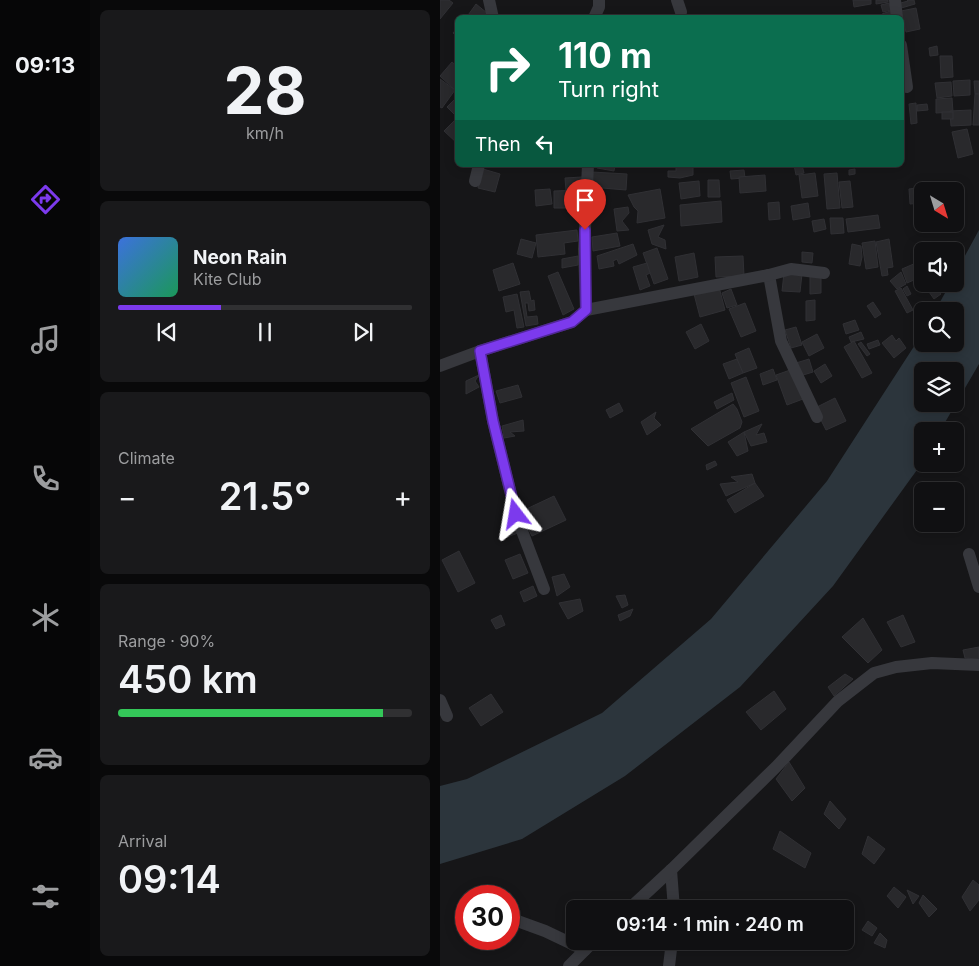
<!DOCTYPE html>
<html lang="en">
<head>
<meta charset="utf-8">
<style>
  body { margin:0; font-family:Inter,sans-serif; background:#19191b; color:#f1f3f6; height:100vh; display:flex; flex-direction:column; font-size:19px; white-space:nowrap }
  * { box-sizing:border-box; margin:0 }
  p { font-size:16px; color:#9c9d9f }
  .icon { flex:none; width:28px; height:28px; fill:none; stroke:currentColor; stroke-width:2; stroke-linecap:round; stroke-linejoin:round }
  .map { position:relative; flex:1; overflow:hidden }
  .panel { display:flex; flex-direction:column; gap:10px; padding:10px; background:#09090a; width:350px }
  .panel>* { flex:none }
  .top-card { position:absolute; left:15px; top:15px; width:449px; height:152px; border-radius:8px; box-shadow:0 2px 12px #0003,0 0 0 1px #303032; background:#0b6e4f; color:#fff; overflow:hidden }
  .needle { width:32px; rotate:142deg }
  .tools { position:absolute; left:474px; top:182px; display:grid; gap:10px }
  .tools a { display:grid; place-items:center; width:50px; height:50px; border-radius:8px; background:#101012; box-shadow:0 2px 12px #0003,0 0 0 1px #303032; font-size:25px }
  .speed { position:absolute; left:15px; top:885px; display:flex; gap:10px; font-size:25px; font-weight:700; text-align:center }
  .speed>* { display:grid; place-content:center; width:65px; height:65px; border-radius:50%; background:#101012; box-shadow:0 2px 12px #0003,0 0 0 1px #303032; line-height:1 }
  .speed .limit { border:8px solid #d22; background:#fff; color:#111 }
  .pin { position:absolute; display:grid; place-items:center; width:42px; height:42px; color:#fff; margin:-51px -21px; border-radius:50% 50% 50% 0; rotate:-45deg; box-shadow:0 0 5px #0007 }
  .pin .icon { rotate:45deg }
  .me { position:absolute; width:55px; margin:-28px; rotate:346deg; stroke-linejoin:round; filter:drop-shadow(0 0 4px #0008) }
  .turn { display:flex; align-items:center; gap:18px; height:105px; padding:0 20px; font-size:22px }
  .turn .icon { width:65px; height:65px; stroke-width:2.5 }
  .turn b { display:block; font-size:35px; line-height:42px }
  .then { display:flex; align-items:center; height:48px; padding:0 20px; background:#0003; gap:10px; font-size:19px }
  .big { font-size:38px; font-weight:600; line-height:1.1 }
  .panel .tile { flex:1; display:flex; flex-direction:column; justify-content:center; gap:8px; min-width:0; padding:0 18px; border-radius:8px; background:#19191b }
  .panel .dial { align-items:center; gap:0 }
  .dial b { font-size:65px; line-height:1 }
  .song { display:flex; align-items:center; gap:15px }
  .cover { width:60px; height:60px; border-radius:8px; background:linear-gradient(135deg,hsl(220 70% 55%),hsl(150 70% 35%)) }
  .played { height:5px; border-radius:2px; background:linear-gradient(90deg,#7c3aed 35%,#303032 35%) }
  .keys { display:flex; justify-content:space-around; direction:ltr }
  .heat { display:flex; justify-content:space-between; align-items:center; font-size:28px; direction:ltr }
  .charge { height:8px; border-radius:4px; background:linear-gradient(90deg,#34c759 90%,#303032 0) }
  .trip { position:absolute; left:126px; top:900px; width:288px; height:50px; border-radius:8px; background:#101012; box-shadow:0 2px 12px #0003,0 0 0 1px #303032; font-weight:600; line-height:50px; text-align:center }
  main { display:flex; flex:1; min-height:0 }
  .menu { display:flex; flex-direction:column; width:90px; justify-content:space-around; align-items:center; background:#060607; color:#9c9d9f }
  .menu .icon { width:35px; height:35px }
  .menu .active { color:#7c3aed }
  .menu b { font-size:22px; color:#f1f3f6 }
  .map>svg:first-child { display:block }
  .water { fill:#2c353c; fill-rule:evenodd }
  .building { fill:#29292c; stroke:#303034 }
  .lines { fill:none; stroke-linecap:round; stroke-linejoin:round }
  .minor { stroke:#37383d; stroke-width:12 }
  .route-casing { stroke:#51269a; stroke-width:12 }
  .route { stroke:#7c3aed; stroke-width:9 }
</style>
</head>
<body>
<main>
<nav class="menu">
<b>09:13</b>
<svg class="icon active" aria-label="directions" viewBox="0 0 24 24"><path d="M12 3l9 9-9 9-9-9zM9 14v-3h6M13 9l2 2-2 2"/></svg>
<svg class="icon" aria-label="music" viewBox="0 0 24 24"><path d="M9 18V5l10-2v13"/><circle cx="6" cy="18" r="3"/><circle cx="16" cy="16" r="3"/></svg>
<svg class="icon" aria-label="phone" viewBox="0 0 24 24"><path d="M5 4h4l2 5-3 2q2 4 5 5l2-3 5 2v4C11 20 4 13 5 4z"/></svg>
<svg class="icon" aria-label="climate" viewBox="0 0 24 24"><path d="M12 3v18M4 7l16 10M4 17L20 7"/></svg>
<svg class="icon" aria-label="car" viewBox="0 0 24 24"><path d="M5 17H2v-5l4-1 3-4h7l3 4 3 1v5h-3M9 17h6M6 11h13"/><circle cx="7" cy="17" r="2"/><circle cx="17" cy="17" r="2"/></svg>
<svg class="icon" aria-label="filters" viewBox="0 0 24 24"><path d="M4 7h16M4 17h16"/><circle cx="9" cy="7" r="2"/><circle cx="15" cy="17" r="2"/></svg>
</nav>
<section class="panel">
<div class="tile dial"><b>28</b><p>km/h</p></div>
<div class="tile">
<div class="song"><i class="cover"></i><div><b>Neon Rain</b><p>Kite Club</p></div></div>
<div class="played"></div>
<div class="keys"><svg class="icon" aria-label="previous" viewBox="0 0 24 24"><path d="M18 5L8 12l10 7zM5 5v14"/></svg><svg class="icon" aria-label="pause" viewBox="0 0 24 24"><path d="M8 5v14M16 5v14"/></svg><svg class="icon" aria-label="next" viewBox="0 0 24 24"><path d="M6 5l10 7-10 7zM19 5v14"/></svg></div>
</div>
<div class="tile"><p>Climate</p>
<div class="heat"><a>−</a><b class="big">21.5°</b><a>+</a></div>
</div>
<div class="tile"><p>Range · 90%</p><b class="big">450 km</b><div class="charge"></div></div>
<div class="tile"><p>Arrival</p><b class="big">09:14</b></div>
</section>
<div class="map">
<svg width="539" height="966" viewBox="0 0 539 966">
  <rect width="100%" height="100%" fill="#161618"/>
  <path class="water" d="M 539,230 L 539,364 L 500,431 L 482,431 L 482,463 L 393,586 L 300,687 L 185,776 L 82,839 L 0,864 L 0,786 L 27,779 L 162,713 L 271,619 L 387,481 L 482,334 L 482,344 L 515,344 L 515,311 L 495,311 L 510,284 L 515,284 L 515,274 ZM 482,371 L 515,371 L 515,404 L 482,404 Z"/>
  <g class="building">
    <polygon points="0,0 9,0 13,3 0,19"/>
    <polygon points="413,0 431,0 431,4 414,7"/>
    <polygon points="436,0 448,0 448,2 436,4"/>
    <polygon points="467,0 474,0 475,4 458,9 457,4 468,1"/>
    <polygon points="449,3 451,10 443,12 441,5"/>
    <polygon points="36,4 47,13 44,18 26,18"/>
    <polygon points="476,8 480,29 466,32 461,11"/>
    <polygon points="453,10 455,18 444,18 442,14"/>
    <polygon points="18,27 18,37 13,33"/>
    <polygon points="497,46 498,55 490,56 489,48"/>
    <polygon points="500,56 512,56 513,77 501,78"/>
    <polygon points="12,62 18,67 18,87 15,90 0,76"/>
    <polygon points="0,79 15,90 2,108 0,107"/>
    <polygon points="530,80 530,95 514,96 513,81"/>
    <polygon points="534,81 539,81 539,94 535,94"/>
    <polygon points="511,82 512,96 497,98 495,83"/>
    <polygon points="535,94 539,94 539,125 533,125"/>
    <polygon points="18,96 18,118 7,107"/>
    <polygon points="512,98 513,112 496,113 496,99"/>
    <polygon points="476,103 477,123 471,124 469,104"/>
    <polygon points="487,104 488,110 477,111 477,105"/>
    <polygon points="531,110 531,125 511,126 510,111"/>
    <rect x="502" y="112" width="11" height="7"/>
    <polygon points="17,118 18,118 18,144 4,131"/>
    <polygon points="527,129 533,154 518,158 512,132"/>
    <polygon points="158,165 175,165 174,171 157,168"/>
    <polygon points="236,165 253,165 253,175 240,178 228,177 228,171 236,171"/>
    <polygon points="354,165 362,165 364,173 356,175"/>
    <polygon points="43,169 60,174 55,192 38,188"/>
    <polygon points="415,169 415,174 409,175 409,170"/>
    <polygon points="304,170 305,178 291,179 290,171"/>
    <polygon points="152,172 187,174 186,190 150,187"/>
    <polygon points="375,173 378,196 362,198 359,175"/>
    <polygon points="397,173 400,208 387,209 384,174"/>
    <polygon points="325,175 326,191 300,193 299,177"/>
    <polygon points="142,177 142,190 126,191 125,178"/>
    <polygon points="268,180 279,180 280,197 268,197"/>
    <polygon points="259,181 260,196 241,199 239,183"/>
    <polygon points="410,181 413,207 402,208 399,182"/>
    <polygon points="485,187 486,191 482,191 482,203 470,204 469,189"/>
    <polygon points="110,189 112,204 96,206 95,190"/>
    <polygon points="220,189 225,218 197,223 198,211 194,207 188,195"/>
    <polygon points="142,190 143,208 114,208 114,191"/>
    <polygon points="281,201 282,222 241,226 240,205"/>
    <polygon points="339,202 340,219 329,220 328,203"/>
    <polygon points="368,203 370,217 353,220 351,206"/>
    <polygon points="188,207 189,213 182,221 189,230 177,231 174,209"/>
    <polygon points="438,215 440,228 408,232 406,219"/>
    <polygon points="390,218 403,218 404,233 391,234"/>
    <polygon points="384,219 386,229 374,232 372,221"/>
    <polygon points="224,225 218,237 225,240 226,249 212,244 208,230"/>
    <polygon points="137,230 138,241 124,243 125,254 98,257 96,235"/>
    <polygon points="177,233 180,246 153,251 152,237"/>
    <polygon points="81,239 96,243 92,258 77,254"/>
    <polygon points="449,239 453,267 447,268 448,275 442,276 436,242"/>
    <polygon points="435,241 438,267 426,269 422,243"/>
    <polygon points="193,244 197,255 179,264 177,259 173,261 174,266 159,269 157,256"/>
    <polygon points="412,244 421,246 422,257 420,266 409,264"/>
    <polygon points="217,248 228,279 214,284 203,253"/>
    <polygon points="362,252 373,253 372,263 362,262"/>
    <polygon points="254,253 258,277 239,281 235,257"/>
    <polygon points="138,256 138,265 122,268 122,259"/>
    <polygon points="303,256 304,276 276,277 275,257"/>
    <polygon points="73,263 80,284 59,291 53,270"/>
    <polygon points="207,263 210,273 206,275 210,286 200,290 193,267"/>
    <polygon points="476,263 481,277 467,283 462,269"/>
    <polygon points="118,272 134,309 123,315 108,276"/>
    <polygon points="461,272 466,284 457,289 450,281"/>
    <polygon points="344,273 362,274 360,292 342,291"/>
    <polygon points="370,275 381,275 381,293 370,294"/>
    <polygon points="486,284 493,284 501,294 494,299 484,285"/>
    <polygon points="467,286 471,294 467,296 463,289"/>
    <polygon points="279,287 285,310 260,317 254,294"/>
    <polygon points="461,288 473,310 467,313 455,291"/>
    <polygon points="291,289 297,305 287,308 282,293"/>
    <polygon points="89,291 91,301 94,300 95,310 89,311 88,303 85,303 87,317 97,316 98,324 86,326 80,292"/>
    <polygon points="77,294 84,327 77,328 74,310 66,312 63,297"/>
    <polygon points="375,300 375,320 366,321 366,301"/>
    <polygon points="433,302 441,314 435,318 427,306"/>
    <polygon points="305,303 316,331 301,337 289,309"/>
    <polygon points="415,320 419,330 406,334 403,324"/>
    <polygon points="261,324 269,341 255,349 246,332"/>
    <polygon points="356,327 362,345 351,348 345,330"/>
    <polygon points="421,332 424,339 411,342 409,337"/>
    <polygon points="377,334 384,348 369,356 362,342"/>
    <polygon points="452,335 456,341 459,338 466,348 454,358 442,343"/>
    <polygon points="438,340 440,345 429,349 427,344"/>
    <polygon points="414,341 432,373 422,378 404,347"/>
    <polygon points="421,342 430,354 427,356 418,344"/>
    <polygon points="309,348 317,368 303,373 295,354"/>
    <polygon points="297,359 303,373 289,379 283,364"/>
    <polygon points="369,359 373,372 360,376 356,363"/>
    <polygon points="385,364 392,376 381,383 374,371"/>
    <polygon points="333,369 337,380 323,385 320,374"/>
    <polygon points="353,369 363,399 347,405 336,375"/>
    <polygon points="39,375 35,381 39,387 26,394 26,381"/>
    <polygon points="306,377 319,411 304,417 291,383"/>
    <polygon points="78,385 82,397 60,403 56,391"/>
    <polygon points="292,393 294,400 277,409 274,402"/>
    <polygon points="395,398 406,421 386,430 375,408"/>
    <polygon points="179,403 183,411 170,418 166,410"/>
    <polygon points="293,404 297,409 302,422 300,428 268,446 251,429"/>
    <polygon points="216,412 214,418 221,425 207,435 201,422"/>
    <polygon points="83,420 84,431 70,432 75,436 64,438 62,426"/>
    <polygon points="322,424 316,435 324,433 327,442 311,446 304,432"/>
    <polygon points="304,432 308,451 297,456 288,442"/>
    <polygon points="275,461 277,465 267,470 266,465"/>
    <polygon points="312,474 315,483 286,496 280,484 298,482 291,477"/>
    <polygon points="315,483 324,496 295,513 287,500"/>
    <polygon points="114,496 126,520 92,536 80,512"/>
    <polygon points="79,527 81,532 61,539 59,534"/>
    <polygon points="19,551 35,583 18,592 2,560"/>
    <polygon points="80,554 88,573 73,579 65,560"/>
    <polygon points="124,574 130,587 117,596 112,577"/>
    <polygon points="93,586 97,596 84,602 80,592"/>
    <polygon points="185,595 188,605 182,608 176,596"/>
    <polygon points="140,599 143,611 128,619 119,603"/>
    <polygon points="193,609 190,616 180,621 178,615"/>
    <polygon points="61,615 65,625 56,629 51,620"/>
    <polygon points="463,615 475,642 461,647 447,622"/>
    <polygon points="423,618 442,650 428,663 402,637"/>
    <polygon points="539,647 539,659 525,658 523,650"/>
    <polygon points="405,674 413,679 394,696 388,687"/>
    <polygon points="334,691 346,709 321,730 306,712"/>
    <polygon points="51,694 63,712 41,726 29,708"/>
    <polygon points="349,762 365,788 352,801 336,779"/>
    <polygon points="390,801 406,819 399,829 384,814"/>
    <polygon points="340,831 371,853 365,868 333,849"/>
    <polygon points="428,836 445,849 434,864 422,854"/>
    <polygon points="533,880 539,885 539,900 530,911 522,897"/>
    <polygon points="454,887 466,897 458,908 447,896"/>
    <polygon points="467,890 479,896 473,904"/>
    <polygon points="483,895 497,909 489,917 479,903"/>
    <polygon points="428,921 437,928 432,936 422,930"/>
    <polygon points="440,933 447,940 445,948 434,943"/>
  </g>
  <g class="lines">
    <g class="minor">
      <polyline points="49,0 53,18"/>
      <polyline points="237,0 241,12"/>
      <polyline points="455,0 457,18"/>
      <polyline points="154,18 159,7 159,0"/>
      <polyline points="461,45 467,87"/>
      <polyline points="35,181 39,165"/>
      <polyline points="329,275 341,341 377,417"/>
      <polyline points="146,310 329,275 351,269 384,273"/>
      <polyline points="40,351 53,421 76,515 104,589"/>
      <polyline points="0,366 40,351 132,322 146,310 144,249 148,165"/>
      <polyline points="529,554 539,587"/>
      <polyline points="0,700 7,716"/>
      <polyline points="231,870 234,909"/>
      <polyline points="189,909 231,870 336,767 398,701 434,673 456,667 492,663 539,665"/>
      <polyline points="69,918 105,931 145,950"/>
      <polyline points="129,966 154,941"/>
      <polyline points="229,966 232,941"/>
    </g>
  </g>
  <g class="lines">
    <defs>
      <polyline id="route" points="76,514 53,421 40,351 132,322 146,310 145,230"/>
    </defs>
    <use href="#route" class="route-casing"/>
    <use href="#route" class="route"/>
  </g>
</svg>
<div class="tools">
<a><svg class="needle" viewBox="-14 -14 28 28"><path d="M0-13l5 13h-10z" fill="#e53935"/><path d="M0 13l5-13h-10z" fill="#9c9d9f"/></svg></a>
<a><svg class="icon" aria-label="sound" viewBox="0 0 24 24"><path d="M4 9h4l5-4v14l-5-4H4zM17 9q2 3 0 6"/></svg></a>
<a><svg class="icon" aria-label="search" viewBox="0 0 24 24"><circle cx="10" cy="10" r="6"/><path d="M15 15l6 6"/></svg></a>
<a><svg class="icon" aria-label="layers" viewBox="0 0 24 24"><path d="M12 4l9 5-9 5-9-5zM3 14l9 5 9-5"/></svg></a>
<a>+</a>
<a>−</a>
</div>
<div class="speed"><div class="limit">30</div></div>
<div class="pin" style="left:145px;top:230px;background:#d93025"><svg class="icon" aria-label="arrive" viewBox="0 0 24 24"><path d="M6 21V4h12l-3 4 3 4H6"/></svg></div>
<svg class="me" style="left:76px;top:514px" viewBox="-20 -20 40 40"><path d="M0-17L14 15 0 8-14 15z" fill="#7c3aed" stroke="#fff" stroke-width="4"/></svg>
<div class="trip">09:14 · 1 min · 240 m</div>
<div class="top-card">
<div class="turn"><svg class="icon" aria-label="right" viewBox="0 0 24 24"><path d="M7 20v-9h11M14 6l5 5-5 5"/></svg><div><b>110 m</b>Turn right</div></div>
<div class="then">Then<svg class="icon" aria-label="left" viewBox="0 0 24 24"><path d="M17 20v-9H6M10 6l-5 5 5 5"/></svg></div>
</div>
</div>
</main>
</body>
</html>
